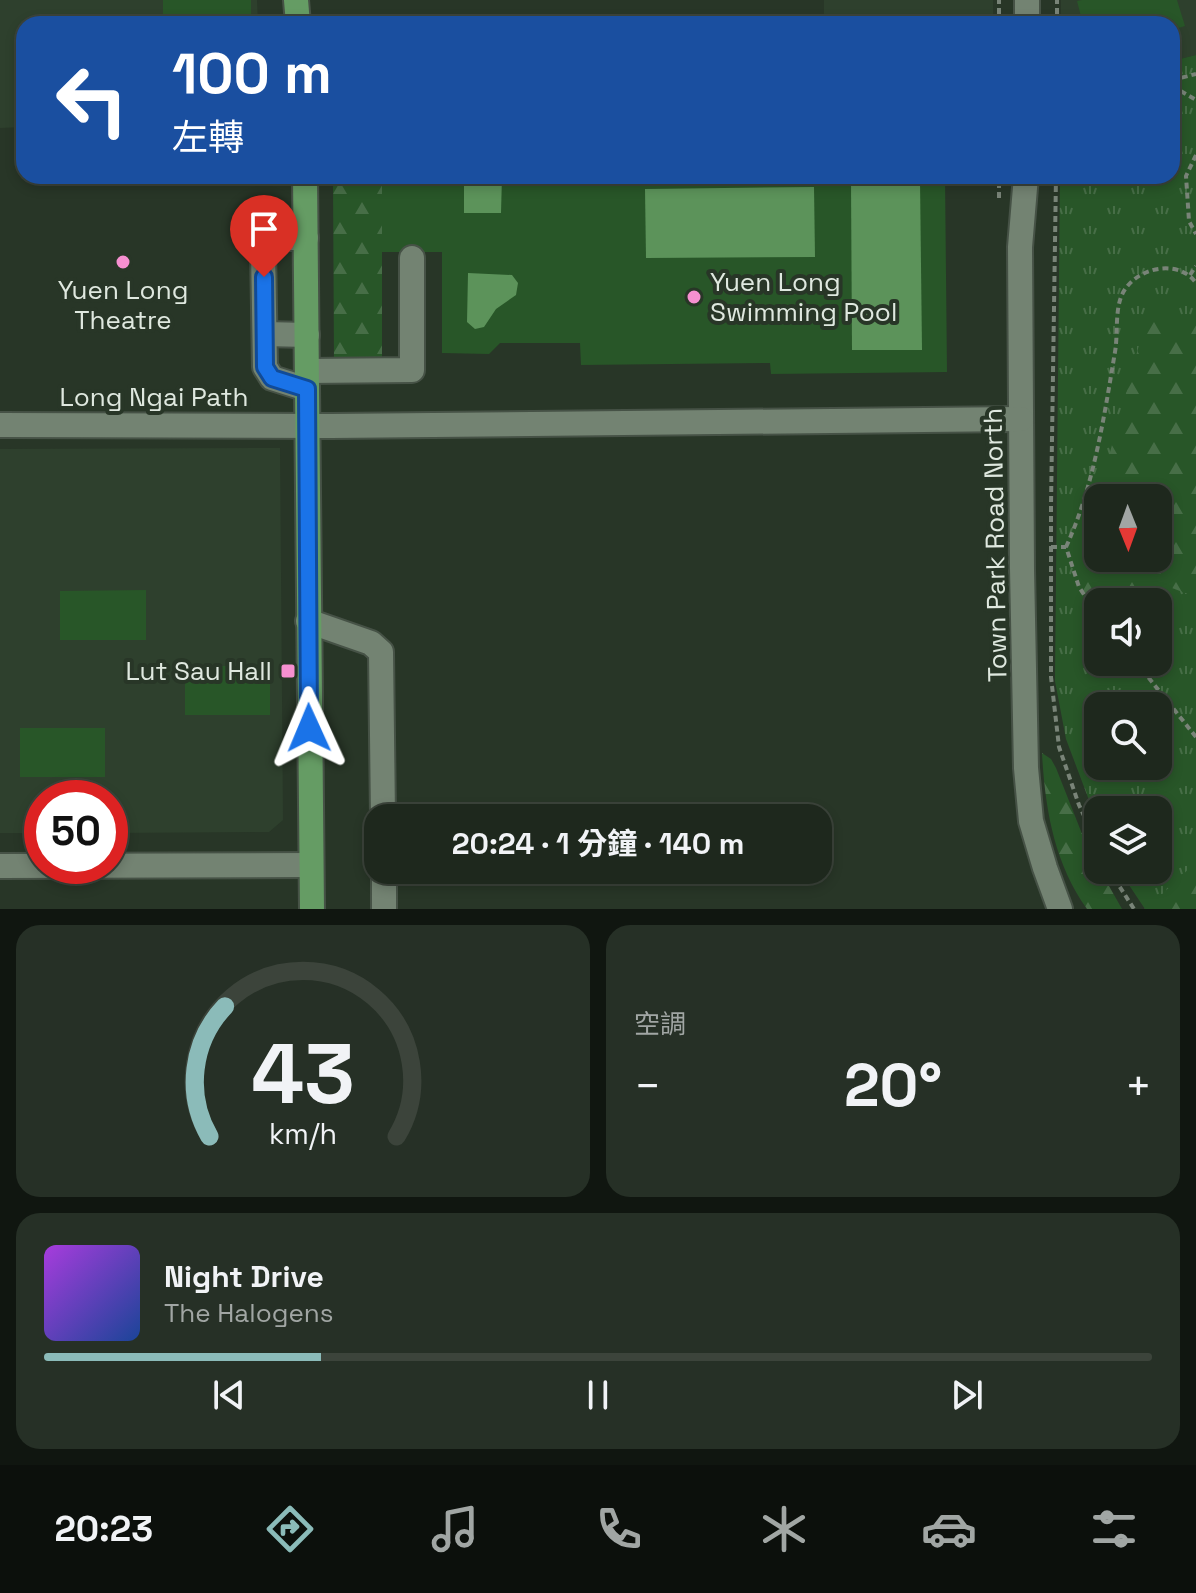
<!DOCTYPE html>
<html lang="zh-TW">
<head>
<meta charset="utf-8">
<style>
  body { margin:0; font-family:"Space Grotesk","Noto Sans TC",sans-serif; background:#263026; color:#f1f3f6; height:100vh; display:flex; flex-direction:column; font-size:30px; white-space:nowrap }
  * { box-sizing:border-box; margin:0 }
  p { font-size:26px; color:#a1a6a4 }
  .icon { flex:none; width:44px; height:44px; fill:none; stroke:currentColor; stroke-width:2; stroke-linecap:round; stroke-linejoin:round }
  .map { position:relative; height:909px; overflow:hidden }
  .panel { display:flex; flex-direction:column; gap:16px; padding:16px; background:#101610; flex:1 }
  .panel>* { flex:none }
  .guide { position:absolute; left:16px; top:16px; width:1164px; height:168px; border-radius:24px; box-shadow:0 4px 12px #0003,0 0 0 2px #3c443b; background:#1a4fa0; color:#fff; overflow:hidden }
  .needle { width:52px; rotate:179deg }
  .buttons { position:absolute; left:1084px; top:484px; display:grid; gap:16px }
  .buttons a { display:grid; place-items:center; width:88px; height:88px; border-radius:16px; background:#1e281d; box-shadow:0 4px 12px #0003,0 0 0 2px #3c443b; font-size:40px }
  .speed { position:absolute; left:24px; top:780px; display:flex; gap:16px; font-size:40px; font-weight:700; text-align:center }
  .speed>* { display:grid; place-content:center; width:104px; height:104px; border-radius:50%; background:#1e281d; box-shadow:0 4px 12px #0003,0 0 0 2px #3c443b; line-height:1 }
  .speed .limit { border:12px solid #d22; background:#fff; color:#111 }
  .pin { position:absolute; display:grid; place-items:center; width:68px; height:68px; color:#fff; margin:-82px -34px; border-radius:50% 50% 50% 0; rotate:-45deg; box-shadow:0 0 8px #0007 }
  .pin .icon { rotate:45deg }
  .me { position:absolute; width:88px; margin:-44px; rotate:359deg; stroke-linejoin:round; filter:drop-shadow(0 0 6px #0008) }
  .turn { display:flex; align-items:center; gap:28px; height:168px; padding:0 24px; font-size:36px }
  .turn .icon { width:104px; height:104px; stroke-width:2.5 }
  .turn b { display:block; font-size:56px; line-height:68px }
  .big { font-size:60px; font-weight:700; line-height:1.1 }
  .panel .widget { flex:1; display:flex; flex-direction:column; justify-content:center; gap:12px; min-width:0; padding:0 28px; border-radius:24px; background:#263026 }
  .panel .dial { align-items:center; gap:0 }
  .dial svg { height:208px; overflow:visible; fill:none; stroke:#3c443b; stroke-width:7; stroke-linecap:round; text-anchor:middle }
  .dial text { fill:#f1f3f6; stroke:none }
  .song { display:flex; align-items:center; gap:24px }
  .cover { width:96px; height:96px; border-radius:12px; background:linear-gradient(135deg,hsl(280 70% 55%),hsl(220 70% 35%)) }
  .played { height:8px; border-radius:4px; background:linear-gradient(90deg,#8bbbb9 25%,#3c443b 25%) }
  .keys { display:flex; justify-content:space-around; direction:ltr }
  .heat { display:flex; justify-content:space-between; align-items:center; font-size:44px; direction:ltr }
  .panel .tiles { flex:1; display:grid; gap:16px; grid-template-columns:1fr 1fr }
  .widget:last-child { grid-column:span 2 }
  .trip { position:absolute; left:364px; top:804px; width:468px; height:80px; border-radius:24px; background:#1e281d; box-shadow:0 4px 12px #0003,0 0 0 2px #3c443b; font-weight:700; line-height:80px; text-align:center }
  .tab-bar { display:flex; height:128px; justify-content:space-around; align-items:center; background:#0c100c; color:#a1a6a4 }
  .tab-bar .icon { width:56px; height:56px }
  .tab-bar .selected { color:#8bbbb9 }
  .tab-bar b { font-size:36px; color:#f1f3f6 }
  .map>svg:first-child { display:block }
  .built { fill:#2e402d }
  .grass { fill:url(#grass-tufts); fill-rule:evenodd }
  .forest { fill:url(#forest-firs); fill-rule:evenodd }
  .garden { fill:#285628 }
  .water { fill:#5c935a }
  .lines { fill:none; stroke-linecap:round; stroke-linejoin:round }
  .minor-casing { stroke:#465246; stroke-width:28 }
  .major-casing { stroke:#465246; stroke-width:28 }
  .path { stroke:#798478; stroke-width:4; stroke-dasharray:6 4; stroke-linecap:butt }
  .minor { stroke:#738372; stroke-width:24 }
  .major { stroke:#659c64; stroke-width:24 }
  .route-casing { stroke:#114b97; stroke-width:20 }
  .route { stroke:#1a73e8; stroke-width:14 }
  .poi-dot { fill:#f690d0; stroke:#283627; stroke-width:3 }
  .labels { text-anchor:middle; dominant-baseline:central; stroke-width:8; stroke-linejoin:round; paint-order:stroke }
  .poi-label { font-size:26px; fill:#dfe8df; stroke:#283627; text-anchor:start }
  .street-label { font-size:26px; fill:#dfe8df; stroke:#283627 }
</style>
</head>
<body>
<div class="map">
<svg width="1196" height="909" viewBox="0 0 1196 909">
  <defs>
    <pattern id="grass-tufts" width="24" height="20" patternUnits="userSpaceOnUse" patternTransform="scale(2)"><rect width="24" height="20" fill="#285628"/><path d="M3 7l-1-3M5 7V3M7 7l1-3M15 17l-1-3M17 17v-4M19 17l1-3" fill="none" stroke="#476e47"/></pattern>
    <pattern id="forest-firs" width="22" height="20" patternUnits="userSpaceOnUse" patternTransform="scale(2)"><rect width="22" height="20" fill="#285628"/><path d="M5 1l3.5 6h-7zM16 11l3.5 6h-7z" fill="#476e47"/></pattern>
  </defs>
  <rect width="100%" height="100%" fill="#283627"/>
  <g class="built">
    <polygon points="0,0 257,0 258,24 24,24 24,127 0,128"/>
    <rect x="824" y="0" width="169" height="24"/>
    <polygon points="1061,0 1196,0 1196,55 1172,61 1172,24 1061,24"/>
    <polygon points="280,448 283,820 269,832 110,833 110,798 42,798 42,833 0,833 0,449"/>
  </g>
  <path class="grass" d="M 1196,55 L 1196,909 L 1145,909 L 1119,870 L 1158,870 L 1158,810 L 1098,810 L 1098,824 L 1066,739 L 1055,681 L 1060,176 L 1172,176 L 1172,61 ZM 1098,498 L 1158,498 L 1158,558 L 1098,558 ZM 1098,602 L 1158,602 L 1158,662 L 1098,662 ZM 1098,706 L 1158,706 L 1158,766 L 1098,766 Z"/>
  <g class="forest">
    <polygon points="333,176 382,176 382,361 334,361"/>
    <path d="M 1149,308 L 1196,326 L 1196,597 L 1172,588 L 1152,598 L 1150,602 L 1098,602 L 1098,614 L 1075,582 ZM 1098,498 L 1158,498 L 1158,558 L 1098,558 Z"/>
    <path d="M 1042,753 L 1051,759 L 1056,768 L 1088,849 L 1122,909 L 1087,909 C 1054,863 1045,808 1042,753 Z"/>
    <polygon points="1196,862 1196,909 1155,909 1156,900"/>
  </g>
  <g class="garden">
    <rect x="163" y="0" width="88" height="24"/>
    <polygon points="1082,0 1177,0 1185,26 1172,30 1172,24 1083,24 1077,1"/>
    <polygon points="382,176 945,176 947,372 771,374 770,363 581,365 580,343 500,343 489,354 442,353 442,252 382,252"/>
    <polygon points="146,590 146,640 60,640 60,591"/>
    <rect x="185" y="666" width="85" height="49"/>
    <rect x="20" y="728" width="85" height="49"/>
  </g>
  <g class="water">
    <polygon points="464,176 502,176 501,213 464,213"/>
    <polygon points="920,180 922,350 852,350 851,181"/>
    <polygon points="814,187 815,257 646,258 645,189"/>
    <polygon points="468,273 512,275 518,283 516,295 496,309 484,327 475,329 467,322"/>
  </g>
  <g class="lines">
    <defs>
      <g id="minor">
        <polyline points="1027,24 1027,0"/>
        <polyline points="1026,176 1020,247 1022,569 1026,768 1031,821 1045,868 1060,909"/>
        <polyline points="306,238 275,238 263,249 265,367 272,378 307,389"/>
        <polyline points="265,334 307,335"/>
        <polyline points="307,371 412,370 412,258"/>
        <polyline points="0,425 331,426 1021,419"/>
        <polyline points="308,621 371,643 381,652 383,818"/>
        <polyline points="0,866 311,865"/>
        <polyline points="384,870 384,909"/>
      </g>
      <g id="major">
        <polyline points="296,0 298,24"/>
        <polyline points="305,176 312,909"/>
      </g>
    </defs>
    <use href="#minor" class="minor-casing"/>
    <use href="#major" class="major-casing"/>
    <g class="path">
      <polyline points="999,24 999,0"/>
      <polyline points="1057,24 1057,0"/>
      <polyline points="1172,80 1196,74"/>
      <polyline points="1172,86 1196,100"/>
      <polyline points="1196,155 1186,176 1189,221 1196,234"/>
      <polyline points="1056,176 1051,505 1051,677 1059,747 1079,805 1098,846"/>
      <polyline points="999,198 999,176"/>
      <polyline points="1190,275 1196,266"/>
      <polyline points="1051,547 1066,547 1079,587 1098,616"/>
      <path d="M 1066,547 C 1094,486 1104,417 1115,352 C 1118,335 1115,313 1121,297 C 1132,268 1178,257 1196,283"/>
      <polyline points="1136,662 1196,737"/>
      <polyline points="1109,870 1134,909"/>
    </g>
    <use href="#minor" class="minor"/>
    <use href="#major" class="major"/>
  </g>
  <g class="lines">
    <defs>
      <polyline id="route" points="264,277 265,367 272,378 307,389 309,728"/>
    </defs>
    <use href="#route" class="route-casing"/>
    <use href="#route" class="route"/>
  </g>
  <g class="poi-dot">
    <circle cx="123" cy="262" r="8"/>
    <circle cx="694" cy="297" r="8"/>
    <rect x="280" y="663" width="16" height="16" rx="4"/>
  </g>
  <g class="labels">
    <g class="poi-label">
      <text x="710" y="282">Yuen Long<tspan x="710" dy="30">Swimming Pool</tspan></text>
      <text x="123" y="290" text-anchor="middle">Yuen Long<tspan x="123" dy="30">Theatre</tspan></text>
      <text x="272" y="671" text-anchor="end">Lut Sau Hall</text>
    </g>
    <g class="street-label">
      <text x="154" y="397">Long Ngai Path</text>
      <text transform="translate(995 545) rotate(-91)">Town Park Road North</text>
    </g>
  </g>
</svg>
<div class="buttons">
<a><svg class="needle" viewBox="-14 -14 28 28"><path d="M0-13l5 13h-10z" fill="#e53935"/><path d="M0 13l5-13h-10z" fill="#a1a6a4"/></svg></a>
<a><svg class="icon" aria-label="sound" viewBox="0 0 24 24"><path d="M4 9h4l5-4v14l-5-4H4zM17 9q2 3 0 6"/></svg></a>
<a><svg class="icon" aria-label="search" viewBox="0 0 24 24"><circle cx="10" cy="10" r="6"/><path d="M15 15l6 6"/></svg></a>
<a><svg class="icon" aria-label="layers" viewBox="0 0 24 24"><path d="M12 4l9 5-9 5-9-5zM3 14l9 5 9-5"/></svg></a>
</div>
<div class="speed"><div class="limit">50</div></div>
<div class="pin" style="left:264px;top:277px;background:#d93025"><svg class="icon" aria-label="arrive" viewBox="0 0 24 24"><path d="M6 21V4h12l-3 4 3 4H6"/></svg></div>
<svg class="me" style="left:309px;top:728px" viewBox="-20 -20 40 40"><path d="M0-17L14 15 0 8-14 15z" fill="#1a73e8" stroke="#fff" stroke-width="4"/></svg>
<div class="trip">20:24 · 1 分鐘 · 140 m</div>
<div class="guide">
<div class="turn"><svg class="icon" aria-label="left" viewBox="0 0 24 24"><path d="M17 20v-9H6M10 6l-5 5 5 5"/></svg><div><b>100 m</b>左轉</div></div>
</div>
</div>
<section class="panel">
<div class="tiles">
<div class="widget dial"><svg viewBox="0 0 100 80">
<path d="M14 69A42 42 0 1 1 86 69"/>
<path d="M14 69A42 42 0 0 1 20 19" stroke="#8bbbb9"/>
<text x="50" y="56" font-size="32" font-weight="700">43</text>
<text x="50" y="72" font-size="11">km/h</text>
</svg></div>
<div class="widget"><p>空調</p>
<div class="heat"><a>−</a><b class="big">20°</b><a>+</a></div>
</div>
<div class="widget">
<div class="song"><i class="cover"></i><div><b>Night Drive</b><p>The Halogens</p></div></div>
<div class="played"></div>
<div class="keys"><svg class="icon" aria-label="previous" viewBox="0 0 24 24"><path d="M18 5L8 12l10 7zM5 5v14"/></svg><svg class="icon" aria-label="pause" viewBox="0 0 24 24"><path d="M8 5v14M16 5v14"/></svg><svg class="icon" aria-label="next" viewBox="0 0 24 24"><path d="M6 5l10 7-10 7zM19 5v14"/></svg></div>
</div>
</div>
</section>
<nav class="tab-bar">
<b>20:23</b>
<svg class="icon selected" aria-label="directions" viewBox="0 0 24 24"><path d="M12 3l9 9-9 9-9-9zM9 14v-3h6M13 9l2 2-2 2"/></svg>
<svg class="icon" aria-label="music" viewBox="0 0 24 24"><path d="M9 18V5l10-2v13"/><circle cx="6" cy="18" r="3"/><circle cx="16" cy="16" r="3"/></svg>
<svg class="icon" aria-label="phone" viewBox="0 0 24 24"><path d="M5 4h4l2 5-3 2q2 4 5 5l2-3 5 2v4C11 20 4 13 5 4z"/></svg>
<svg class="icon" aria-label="climate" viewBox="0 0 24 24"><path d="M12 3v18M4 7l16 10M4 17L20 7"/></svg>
<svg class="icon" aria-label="car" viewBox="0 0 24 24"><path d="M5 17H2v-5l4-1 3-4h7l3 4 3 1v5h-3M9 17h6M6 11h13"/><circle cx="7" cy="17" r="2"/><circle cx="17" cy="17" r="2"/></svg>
<svg class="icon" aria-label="filters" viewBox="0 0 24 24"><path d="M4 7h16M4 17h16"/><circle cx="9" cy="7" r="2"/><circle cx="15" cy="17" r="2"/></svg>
</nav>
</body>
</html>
